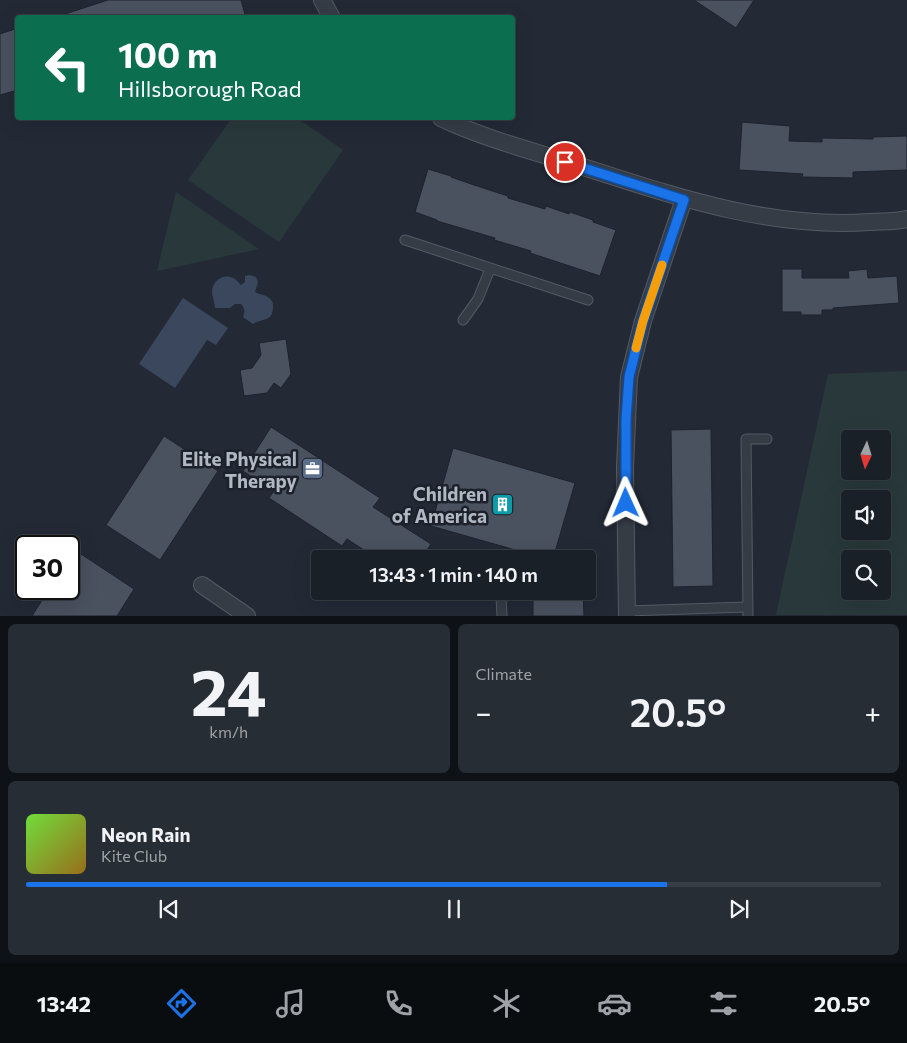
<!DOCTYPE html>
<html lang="en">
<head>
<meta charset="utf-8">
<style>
  body { margin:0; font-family:Commissioner,sans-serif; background:#272d34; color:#f1f3f6; height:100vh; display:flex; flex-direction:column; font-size:19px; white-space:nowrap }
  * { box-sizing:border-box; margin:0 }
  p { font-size:16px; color:#9fa3a8 }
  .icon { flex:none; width:28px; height:28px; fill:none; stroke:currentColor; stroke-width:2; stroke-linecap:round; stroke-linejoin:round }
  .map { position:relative; height:616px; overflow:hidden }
  .sheet { display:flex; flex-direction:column; gap:8px; padding:8px; background:#0e1216; flex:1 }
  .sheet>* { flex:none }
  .hud { position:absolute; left:15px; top:15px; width:500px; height:105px; border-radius:5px; box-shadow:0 5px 20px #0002,0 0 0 1px #383e45; background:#0b6e4f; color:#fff; overflow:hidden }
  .needle { width:32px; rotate:184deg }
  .fabs { position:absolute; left:841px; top:430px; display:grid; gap:10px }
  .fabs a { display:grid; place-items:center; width:50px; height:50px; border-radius:5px; background:#1a2028; box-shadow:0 5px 20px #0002,0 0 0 1px #383e45; font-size:25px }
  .speed { position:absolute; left:15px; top:535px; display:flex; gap:10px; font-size:25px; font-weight:700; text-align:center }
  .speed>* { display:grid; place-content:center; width:65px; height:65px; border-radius:50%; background:#1a2028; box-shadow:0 5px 20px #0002,0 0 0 1px #383e45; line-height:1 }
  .speed .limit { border:2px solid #111; border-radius:8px; background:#fff; color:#111 }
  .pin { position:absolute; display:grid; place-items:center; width:42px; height:42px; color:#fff; margin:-21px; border:2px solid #fff; border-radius:50%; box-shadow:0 1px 5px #0007 }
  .me { position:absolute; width:55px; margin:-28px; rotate:359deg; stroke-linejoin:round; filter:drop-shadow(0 0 4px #0008) }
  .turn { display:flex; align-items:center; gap:18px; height:105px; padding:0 20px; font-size:22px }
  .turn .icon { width:65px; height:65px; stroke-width:2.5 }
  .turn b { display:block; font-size:35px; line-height:42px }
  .big { font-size:38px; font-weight:600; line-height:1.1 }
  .sheet .widget { flex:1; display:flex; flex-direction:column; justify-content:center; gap:8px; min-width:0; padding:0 18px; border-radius:8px; background:#272d34 }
  .sheet .dial { align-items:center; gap:0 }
  .dial b { font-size:65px; line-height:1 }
  .song { display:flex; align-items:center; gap:15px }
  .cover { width:60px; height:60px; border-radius:8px; background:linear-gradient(135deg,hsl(100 70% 55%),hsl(40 70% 35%)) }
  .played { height:5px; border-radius:2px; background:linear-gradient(90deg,#1a73e8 75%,#383e45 75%) }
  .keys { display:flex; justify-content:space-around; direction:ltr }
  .heat { display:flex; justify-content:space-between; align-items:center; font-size:28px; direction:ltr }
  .sheet .tiles { flex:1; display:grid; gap:8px; grid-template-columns:1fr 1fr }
  .widget:last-child { grid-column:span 2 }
  .trip { position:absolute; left:311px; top:550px; width:285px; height:50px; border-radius:5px; background:#1a2028; box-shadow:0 5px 20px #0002,0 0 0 1px #383e45; font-weight:600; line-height:50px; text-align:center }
  .menu { display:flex; height:80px; justify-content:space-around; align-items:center; background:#0a0d10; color:#9fa3a8 }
  .menu .icon { width:35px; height:35px }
  .menu .active { color:#1a73e8 }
  .menu b { font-size:22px; color:#f1f3f6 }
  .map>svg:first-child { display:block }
  .green { fill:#29393b; fill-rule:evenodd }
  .water { fill:#3a475d }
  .building { fill:#4a515f; stroke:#1e232d }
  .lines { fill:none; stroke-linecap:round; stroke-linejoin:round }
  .service-casing { stroke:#545a64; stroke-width:11 }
  .minor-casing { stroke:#545a64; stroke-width:18 }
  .service { stroke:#363c46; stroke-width:9 }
  .minor { stroke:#363c46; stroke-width:16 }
  .route-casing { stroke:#114b97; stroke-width:12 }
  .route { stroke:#1a73e8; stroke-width:9 }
  .slow { stroke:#f59e0b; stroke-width:9 }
  .labels { text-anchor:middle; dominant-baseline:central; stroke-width:5; stroke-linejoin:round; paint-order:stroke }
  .poi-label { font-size:19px; font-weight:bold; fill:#b1b7c3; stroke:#1c212b; text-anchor:end }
</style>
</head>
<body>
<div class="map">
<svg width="907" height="616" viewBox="0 0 907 616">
  <rect width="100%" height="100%" fill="#232a36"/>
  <g class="green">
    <polygon points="232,118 297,118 343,150 279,242 188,180"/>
    <polygon points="176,192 259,249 157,271"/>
    <path d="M 907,371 L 907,615 L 776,615 L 828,374 ZM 850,439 L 882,439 L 882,471 L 850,471 ZM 850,499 L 882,499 L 882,531 L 850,531 ZM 850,559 L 882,559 L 882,591 L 850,591 Z"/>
  </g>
  <g class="water">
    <path d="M 250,275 L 256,277 L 258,282 L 255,292 C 260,295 266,294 270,299 C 273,302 273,303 273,307 C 273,322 262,318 253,324 L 243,317 C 245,312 245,308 241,304 L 235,304 L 230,308 L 215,308 C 215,302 212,297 212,292 C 212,280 225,272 235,279 C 237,281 239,283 241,285 L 245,282 L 245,276 Z"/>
    <polygon points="183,298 228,328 216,345 207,340 175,388 139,364"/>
  </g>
  <g class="building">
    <polygon points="108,0 241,0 246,18 66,18 65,14"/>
    <polygon points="694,0 754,0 736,28"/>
    <polygon points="18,28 18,90 0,95 0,34"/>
    <polygon points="742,122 790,126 789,141 822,142 822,138 873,139 873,137 907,136 907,170 853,172 853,178 802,177 803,174 739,170"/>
    <polygon points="428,169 451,176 451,177 474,185 508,196 508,198 545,209 546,206 569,214 570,212 593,220 593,222 616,230 600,276 530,253 531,251 494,240 495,238 437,221 437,220 415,212"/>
    <polygon points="782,269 802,269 802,278 849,278 848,271 867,269 868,278 897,276 899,303 833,308 833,310 822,310 822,315 801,315 801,312 782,312"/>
    <polygon points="286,339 291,374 281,388 274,383 267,393 244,396 240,370 252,368 261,355 259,343"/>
    <polygon points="271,427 380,498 373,507 431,544 421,559 378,559 347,539 342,546 269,498 274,491 243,471"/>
    <polygon points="711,429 713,586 673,587 671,430"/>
    <polygon points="164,436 218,471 160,560 106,525"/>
    <polygon points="453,448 575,483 553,559 547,559 431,526"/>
    <polygon points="75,550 134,589 117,616 32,616 49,589 69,589 69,559"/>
    <polygon points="533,591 583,591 584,616 533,616"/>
  </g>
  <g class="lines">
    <defs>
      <g id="service">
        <polyline points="405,240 588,300"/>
        <polyline points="463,320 478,299 490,269"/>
        <polyline points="501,596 502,616"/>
        <polyline points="627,611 747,607"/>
        <polyline points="748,616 746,439 767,439"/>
      </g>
      <g id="minor">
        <polyline points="322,0 332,18"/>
        <path d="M 441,118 C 483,138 529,150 574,164 C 671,195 766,229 869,222 C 882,221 895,222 907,219"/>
        <polyline points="202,585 247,616"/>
        <polyline points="627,616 625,467 629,377 643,321 684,199"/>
      </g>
    </defs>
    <use href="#service" class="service-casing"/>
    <use href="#minor" class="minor-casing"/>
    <use href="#service" class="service"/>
    <use href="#minor" class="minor"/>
  </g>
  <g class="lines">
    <defs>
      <polyline id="route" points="565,162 684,200 643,321 629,377 626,419 626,503"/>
    </defs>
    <use href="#route" class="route-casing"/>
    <use href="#route" class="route"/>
    <polyline class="slow" points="636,348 643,321 662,265"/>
  </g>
  <defs>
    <symbol id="office-square" viewBox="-11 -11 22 22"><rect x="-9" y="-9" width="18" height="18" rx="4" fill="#5c6f8a" stroke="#1c212b"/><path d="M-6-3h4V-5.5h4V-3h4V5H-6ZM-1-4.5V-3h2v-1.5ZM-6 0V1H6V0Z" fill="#fff"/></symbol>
    <symbol id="building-square" viewBox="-11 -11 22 22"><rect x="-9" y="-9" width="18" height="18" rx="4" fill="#0f9aa8" stroke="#1c212b"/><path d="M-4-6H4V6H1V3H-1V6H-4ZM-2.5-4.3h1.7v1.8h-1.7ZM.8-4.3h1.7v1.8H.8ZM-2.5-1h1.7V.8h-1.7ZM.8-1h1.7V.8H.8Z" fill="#fff"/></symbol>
  </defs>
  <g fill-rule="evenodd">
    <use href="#office-square" x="300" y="456" width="25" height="25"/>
    <use href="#building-square" x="490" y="492" width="25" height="25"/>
  </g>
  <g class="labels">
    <g class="poi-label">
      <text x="297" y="458">Elite Physical<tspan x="297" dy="22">Therapy</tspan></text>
      <text x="487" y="493">Children<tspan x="487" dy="22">of America</tspan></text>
    </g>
  </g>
</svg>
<div class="fabs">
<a><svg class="needle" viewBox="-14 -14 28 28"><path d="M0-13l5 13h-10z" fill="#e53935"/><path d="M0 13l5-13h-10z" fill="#9fa3a8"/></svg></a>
<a><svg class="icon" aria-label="sound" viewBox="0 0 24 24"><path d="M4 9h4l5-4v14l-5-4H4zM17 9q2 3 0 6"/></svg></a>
<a><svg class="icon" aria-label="search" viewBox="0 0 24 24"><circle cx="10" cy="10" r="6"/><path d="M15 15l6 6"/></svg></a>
</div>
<div class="speed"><div class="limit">30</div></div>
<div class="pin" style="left:565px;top:162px;background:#d93025"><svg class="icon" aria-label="arrive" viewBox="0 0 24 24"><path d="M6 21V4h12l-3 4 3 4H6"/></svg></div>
<svg class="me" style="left:626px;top:503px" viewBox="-20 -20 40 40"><path d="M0-17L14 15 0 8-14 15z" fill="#1a73e8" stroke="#fff" stroke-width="4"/></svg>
<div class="trip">13:43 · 1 min · 140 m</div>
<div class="hud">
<div class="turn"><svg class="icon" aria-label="left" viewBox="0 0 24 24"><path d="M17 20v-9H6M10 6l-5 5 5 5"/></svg><div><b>100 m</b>Hillsborough Road</div></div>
</div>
</div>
<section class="sheet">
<div class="tiles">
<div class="widget dial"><b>24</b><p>km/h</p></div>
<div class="widget"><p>Climate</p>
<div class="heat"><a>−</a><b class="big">20.5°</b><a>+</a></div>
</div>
<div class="widget">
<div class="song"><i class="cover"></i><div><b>Neon Rain</b><p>Kite Club</p></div></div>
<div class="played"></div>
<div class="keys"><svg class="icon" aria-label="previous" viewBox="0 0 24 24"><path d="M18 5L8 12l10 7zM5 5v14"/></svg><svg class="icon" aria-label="pause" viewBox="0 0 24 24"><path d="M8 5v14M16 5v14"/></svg><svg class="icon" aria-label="next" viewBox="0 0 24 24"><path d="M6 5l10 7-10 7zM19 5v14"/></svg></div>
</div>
</div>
</section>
<nav class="menu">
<b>13:42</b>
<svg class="icon active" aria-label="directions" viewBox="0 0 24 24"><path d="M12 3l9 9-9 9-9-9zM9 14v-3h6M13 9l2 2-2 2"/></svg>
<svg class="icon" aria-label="music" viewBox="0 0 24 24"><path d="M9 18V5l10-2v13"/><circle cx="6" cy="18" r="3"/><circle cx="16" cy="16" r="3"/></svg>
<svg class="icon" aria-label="phone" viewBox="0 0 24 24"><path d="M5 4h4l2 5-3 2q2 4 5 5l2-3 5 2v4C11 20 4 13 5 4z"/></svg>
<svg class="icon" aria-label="climate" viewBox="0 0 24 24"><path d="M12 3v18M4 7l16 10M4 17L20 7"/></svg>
<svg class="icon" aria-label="car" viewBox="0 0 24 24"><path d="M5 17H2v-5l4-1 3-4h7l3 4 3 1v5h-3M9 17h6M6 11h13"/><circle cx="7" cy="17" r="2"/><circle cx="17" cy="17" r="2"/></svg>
<svg class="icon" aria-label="filters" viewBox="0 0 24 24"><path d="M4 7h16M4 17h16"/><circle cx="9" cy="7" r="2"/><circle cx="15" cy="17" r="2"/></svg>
<b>20.5°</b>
</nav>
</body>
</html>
